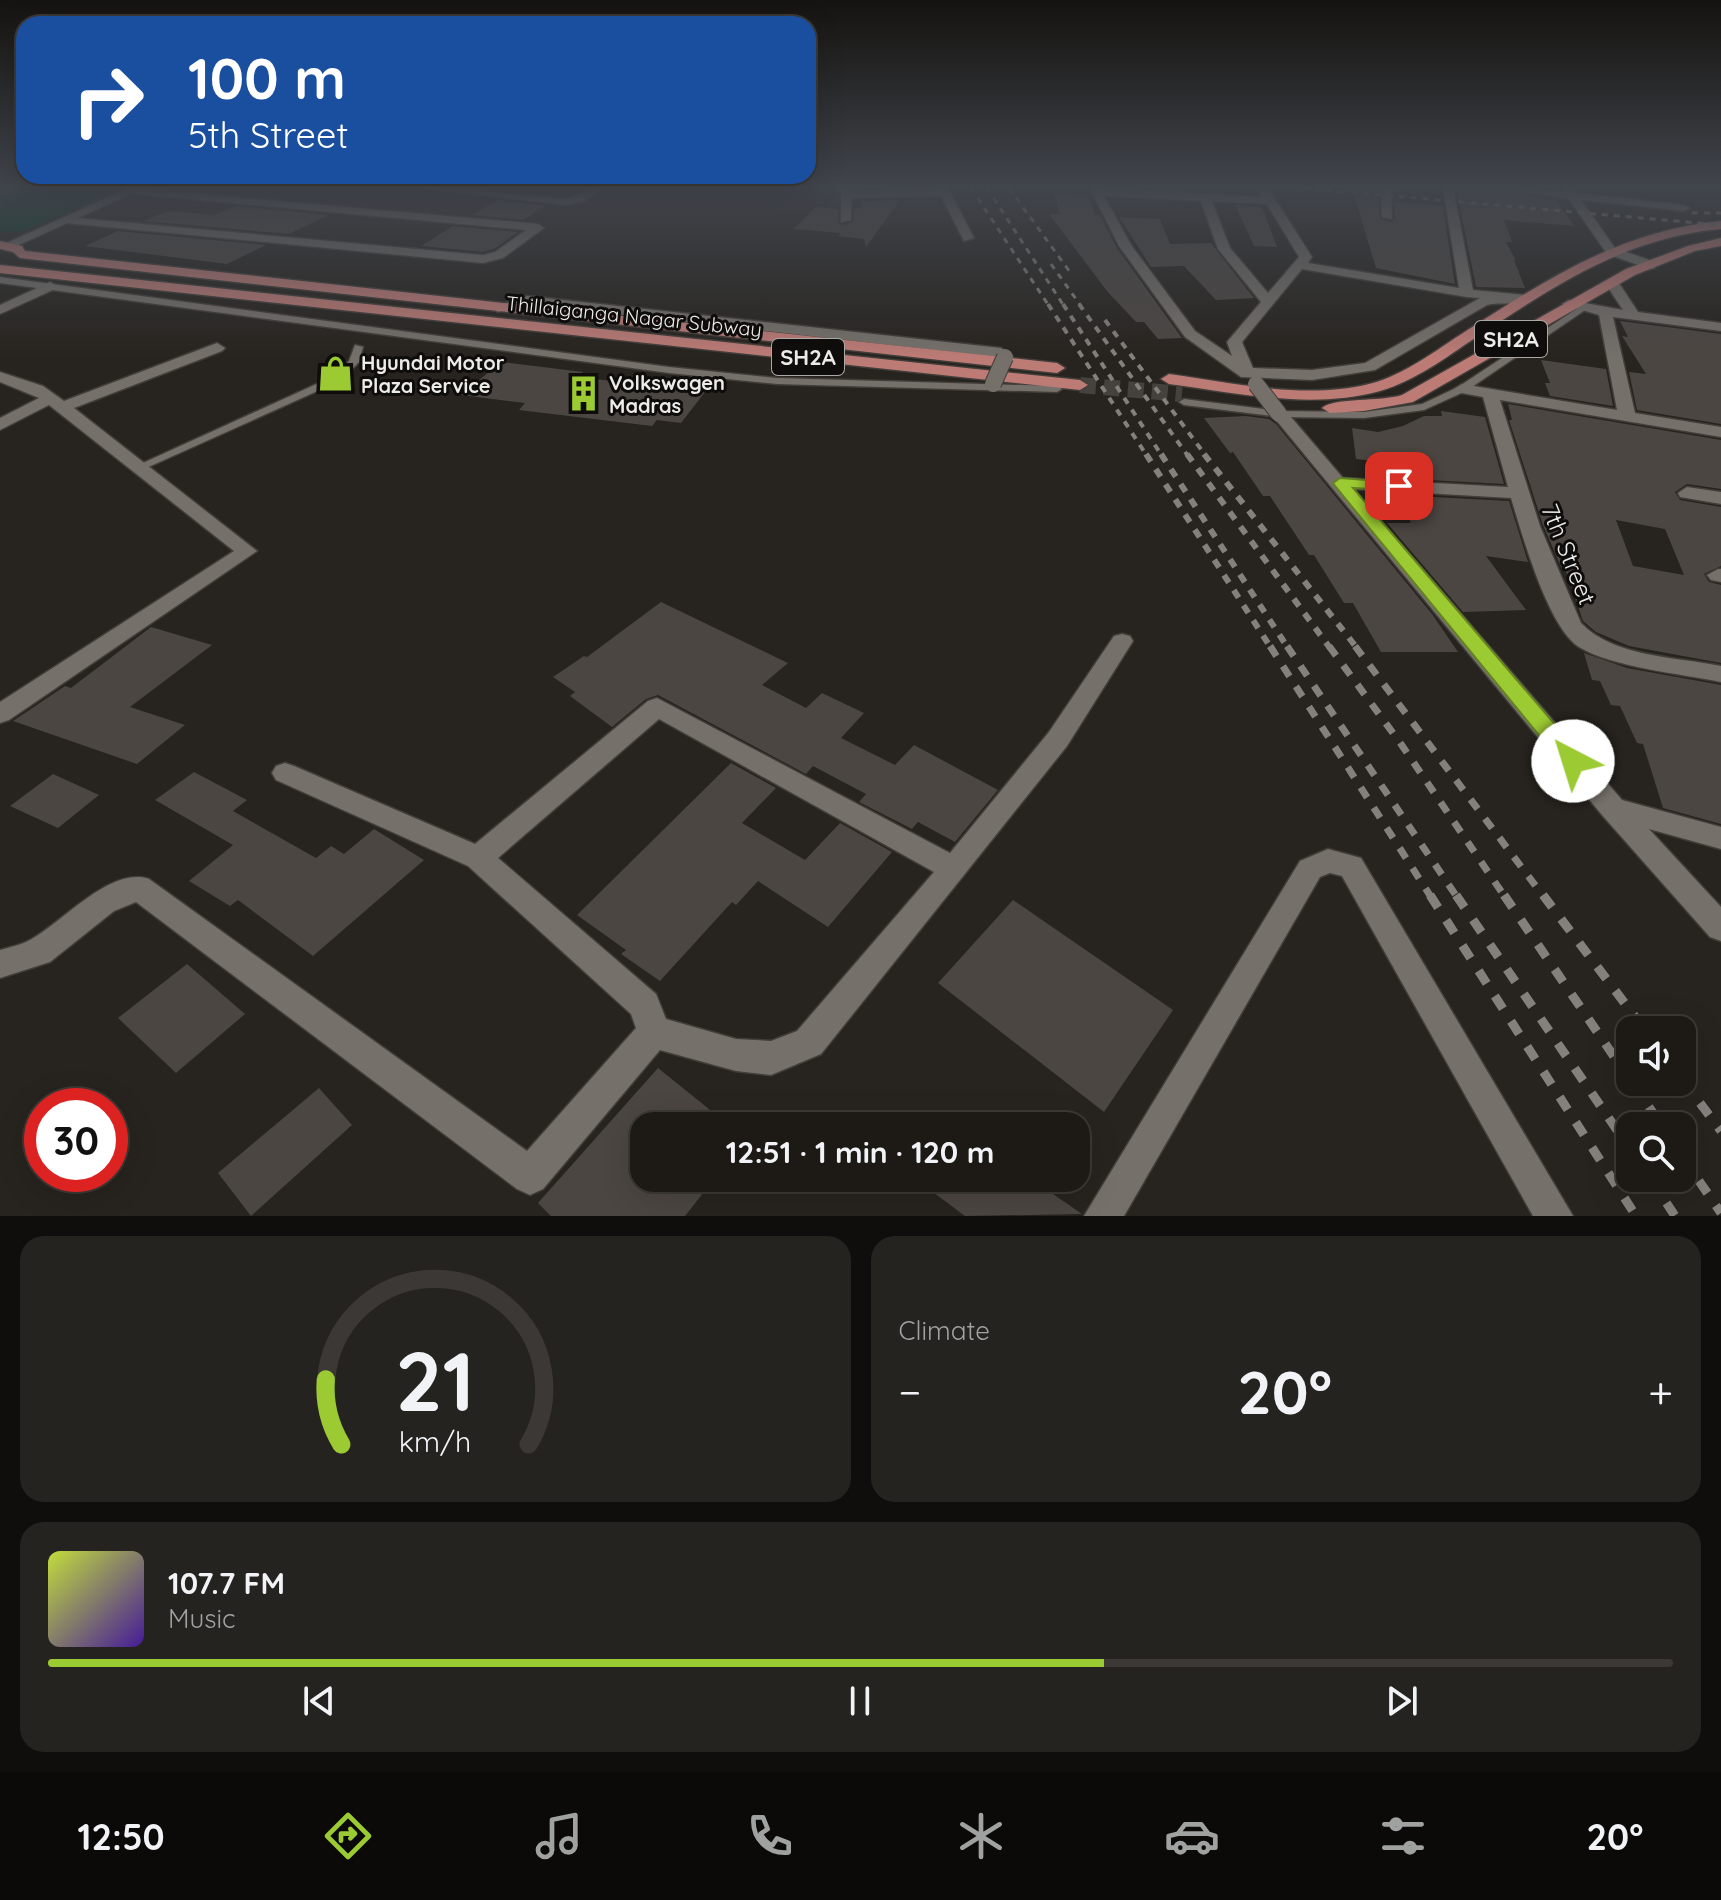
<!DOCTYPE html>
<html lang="en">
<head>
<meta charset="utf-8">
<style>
  body { margin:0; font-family:Quicksand,sans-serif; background:#25231f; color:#f1f3f6; height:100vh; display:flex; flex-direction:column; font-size:30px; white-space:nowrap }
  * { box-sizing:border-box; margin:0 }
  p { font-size:26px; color:#a0a1a1 }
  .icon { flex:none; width:44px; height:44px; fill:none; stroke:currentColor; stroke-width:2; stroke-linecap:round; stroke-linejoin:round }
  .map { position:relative; height:1216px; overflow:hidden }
  .sheet { display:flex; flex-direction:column; gap:20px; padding:20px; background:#100e0c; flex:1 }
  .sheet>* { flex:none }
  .guide { position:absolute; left:16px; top:16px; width:800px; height:168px; border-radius:24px; box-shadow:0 8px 32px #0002,0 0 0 2px #3b3835; background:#1a4fa0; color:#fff; overflow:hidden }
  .controls { position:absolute; left:1616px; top:1016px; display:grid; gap:16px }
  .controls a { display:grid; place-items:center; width:80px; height:80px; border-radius:16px; background:#1d1a16; box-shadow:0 8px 32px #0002,0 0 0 2px #3b3835; font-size:40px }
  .speed { position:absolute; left:24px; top:1088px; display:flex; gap:16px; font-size:40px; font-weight:700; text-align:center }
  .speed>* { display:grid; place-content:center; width:104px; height:104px; border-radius:50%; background:#1d1a16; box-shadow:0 8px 32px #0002,0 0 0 2px #3b3835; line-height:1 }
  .speed .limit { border:12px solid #d22; background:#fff; color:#111 }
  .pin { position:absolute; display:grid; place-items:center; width:68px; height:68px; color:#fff; margin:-34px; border-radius:16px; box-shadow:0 4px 12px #0006 }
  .me { position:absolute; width:88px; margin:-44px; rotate:320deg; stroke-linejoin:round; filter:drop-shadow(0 0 6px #0008) }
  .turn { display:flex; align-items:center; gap:28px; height:168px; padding:0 40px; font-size:36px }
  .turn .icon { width:104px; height:104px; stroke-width:2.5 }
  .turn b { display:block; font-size:56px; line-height:68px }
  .big { font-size:60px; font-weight:700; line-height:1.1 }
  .sheet .card { flex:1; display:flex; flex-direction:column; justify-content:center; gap:12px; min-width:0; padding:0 28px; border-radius:24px; background:#25231f }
  .sheet .dial { align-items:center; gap:0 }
  .dial svg { height:208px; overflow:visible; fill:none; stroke:#3b3835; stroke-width:7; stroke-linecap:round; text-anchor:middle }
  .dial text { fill:#f1f3f6; stroke:none }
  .song { display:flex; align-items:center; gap:24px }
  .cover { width:96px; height:96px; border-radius:12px; background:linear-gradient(135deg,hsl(70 70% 55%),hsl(260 70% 35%)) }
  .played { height:8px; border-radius:4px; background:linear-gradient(90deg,#9cca32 65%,#3b3835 65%) }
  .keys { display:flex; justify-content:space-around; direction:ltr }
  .heat { display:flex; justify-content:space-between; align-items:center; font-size:44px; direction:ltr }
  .sheet .tiles { flex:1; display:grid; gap:20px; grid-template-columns:1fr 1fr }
  .card:last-child { grid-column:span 2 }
  .trip { position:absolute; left:630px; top:1112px; width:460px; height:80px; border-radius:24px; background:#1d1a16; box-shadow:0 8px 32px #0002,0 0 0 2px #3b3835; font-weight:700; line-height:80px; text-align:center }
  .dock { display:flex; height:128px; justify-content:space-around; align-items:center; background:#0c0a09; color:#a0a1a1 }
  .dock .icon { width:56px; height:56px }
  .dock .on { color:#9cca32 }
  .dock b { font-size:36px; color:#f1f3f6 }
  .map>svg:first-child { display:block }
  .green { fill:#043922 }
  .building { fill:#4c4642; fill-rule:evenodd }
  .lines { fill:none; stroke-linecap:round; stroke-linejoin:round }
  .primary-tunnel { stroke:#45413c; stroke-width:16; stroke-dasharray:16 8; stroke-linecap:butt }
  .service-casing { stroke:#413d39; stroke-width:3 }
  .minor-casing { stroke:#413d39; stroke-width:3 }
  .tertiary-casing { stroke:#413d39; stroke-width:3 }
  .primary-casing { stroke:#413d39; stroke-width:3 }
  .service { fill:#75706a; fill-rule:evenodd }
  .minor { fill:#75706a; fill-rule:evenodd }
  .tertiary { fill:#75706a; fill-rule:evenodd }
  .primary { fill:#bd7b76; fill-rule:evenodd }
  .rail-far4 { stroke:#84817d; stroke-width:3; stroke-dasharray:6 6; stroke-linecap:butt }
  .rail-far3 { stroke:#84817d; stroke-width:4; stroke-dasharray:7 7; stroke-linecap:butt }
  .rail-far2 { stroke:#84817d; stroke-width:6; stroke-dasharray:9 9; stroke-linecap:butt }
  .rail-far1 { stroke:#84817d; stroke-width:7; stroke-dasharray:12 12; stroke-linecap:butt }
  .rail { stroke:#84817d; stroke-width:9; stroke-dasharray:15 15; stroke-linecap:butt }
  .minor-bridge-casing { stroke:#413d39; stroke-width:18; stroke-linecap:butt }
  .minor-bridge { stroke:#75706a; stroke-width:16 }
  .route { fill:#9cca32; stroke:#658320; stroke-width:2 }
  .labels { text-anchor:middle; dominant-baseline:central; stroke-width:6; stroke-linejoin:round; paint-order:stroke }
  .far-street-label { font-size:20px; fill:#edebe7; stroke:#0e0d0b }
  .far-poi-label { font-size:20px; font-weight:bold; fill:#edebe7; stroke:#0e0d0b; text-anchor:start }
  .shield { fill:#0e0d0b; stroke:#aaa8a5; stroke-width:2 }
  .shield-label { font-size:22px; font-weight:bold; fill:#edebe7 }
  .street-label { font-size:24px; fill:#edebe7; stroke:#0e0d0b }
</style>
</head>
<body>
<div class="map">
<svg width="1721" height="1216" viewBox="0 0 1721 1216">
  <rect width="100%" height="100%" fill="#27231e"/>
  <polygon class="green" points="0,188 122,188 19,233 0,231"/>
  <g class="building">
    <polygon points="1352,188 1378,188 1380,219 1391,222 1395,219 1394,202 1443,206 1455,284 1376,268"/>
    <polygon points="1456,188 1495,188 1556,200 1574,226 1504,220 1512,242 1506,242 1516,261 1514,260 1525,288 1476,287"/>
    <polygon points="1054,193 1087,194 1095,215 1100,215 1117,248 1182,338 1158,339 1144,322 1136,322 1107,291 1049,214 1060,214"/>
    <polygon points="498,200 545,206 523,220 472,215"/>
    <polygon points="900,200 866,247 864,239 838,236 841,233 794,229 815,207 838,209 838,222 842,225 853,222 854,210 862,207 860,201"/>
    <polygon points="1235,205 1262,207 1277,247 1254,246"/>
    <polygon points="236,206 328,215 289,234 143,221 168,211 214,215"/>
    <polygon points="1119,217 1160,219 1170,244 1211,243 1254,298 1216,300 1184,266 1151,267"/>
    <polygon points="453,226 518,232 494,249 483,252 421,246"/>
    <polygon points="118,231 266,245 227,264 85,246"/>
    <polygon points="1620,321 1721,334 1721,424 1637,410 1629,372 1646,374 1622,336 1628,337"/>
    <polygon points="1541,360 1606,369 1613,406 1550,396 1545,383 1550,383"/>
    <polygon points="501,362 583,372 578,377 705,392 681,423 657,420 652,426 519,410 525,403 461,395"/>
    <path d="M 1508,404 L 1721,440 L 1721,489 L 1687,484 L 1675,492 L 1680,500 L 1721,507 L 1721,566 L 1704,574 L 1709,582 L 1721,585 L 1721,663 L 1629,646 L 1596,632 L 1583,621 L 1567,574 L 1561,567 L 1543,525 L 1509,420 L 1512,420 ZM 1616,520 L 1665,529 L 1684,575 L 1633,566 Z"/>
    <polygon points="1441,411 1485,417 1504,484 1391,478 1384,462 1356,459 1352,428 1378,432 1403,426 1424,416 1442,416"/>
    <polygon points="1246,416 1269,419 1276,424 1432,614 1458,652 1381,652 1353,603 1344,603 1314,555 1309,555 1270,496 1263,496 1233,452 1230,453 1204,418"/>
    <polygon points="1398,495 1509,501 1528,562 1486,556 1526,610 1463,612 1387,523 1411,523"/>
    <polygon points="661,602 788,663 762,685 806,708 822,693 864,713 841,738 895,765 914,745 998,790 955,842 918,822 912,829 859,802 866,794 813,766 806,774 658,695 646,699 612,727 570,696 575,692 553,677 584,656 587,657"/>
    <polygon points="151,627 212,645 130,707 185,725 137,764 13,721 65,686 71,688"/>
    <polygon points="1584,653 1627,668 1721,685 1721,824 1663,808 1643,744 1637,743 1620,706 1611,705 1600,681 1592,680"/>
    <polygon points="731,763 776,788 742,823 805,860 840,823 892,852 828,927 758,881 736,905 732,902 660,981 621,954 626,950 577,915"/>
    <polygon points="194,772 247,800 233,811 316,858 331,846 344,854 374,829 424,860 313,956 238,900 230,906 189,881 233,845 155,800"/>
    <polygon points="53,774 99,795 58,828 10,806"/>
    <polygon points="1013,900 1173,1010 1104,1112 938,983"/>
    <polygon points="187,964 245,1014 176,1073 118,1018"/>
    <polygon points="658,1068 730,1126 644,1126 644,1178 715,1178 685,1216 551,1216 538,1203"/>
    <polygon points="319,1088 352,1125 251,1216 218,1173"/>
    <polygon points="914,1178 1030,1178 1082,1214 965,1216"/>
  </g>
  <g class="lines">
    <polyline class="primary-tunnel" points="1080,385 1182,394"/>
    <defs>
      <g id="service">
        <polygon points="0,277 669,367 777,378 1057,386 1062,389 1057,392 777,384 669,373 0,283"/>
        <polygon points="1581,306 1588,308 1466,391 1424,410 1364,418 1279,417 1184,405 1179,402 1184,399 1279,411 1364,412 1422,404 1458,387"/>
        <polygon points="355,345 363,347 359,362 342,380 144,469 140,470 134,467 334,376 349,361"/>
      </g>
      <g id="minor">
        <polygon points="130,188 538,224 544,228 503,258 483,263 65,223 59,220 65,217 483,255 495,252 526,230 133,194 128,191"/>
        <path d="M 417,188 L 460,188 L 566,199 C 580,196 589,188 603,188 L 585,201 L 566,205 Z"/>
        <polygon points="841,188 851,188 851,192 948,188 974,238 964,241 941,196 851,198 851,220 841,222"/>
        <path d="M 1090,188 L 1262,197 L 1257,188 L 1268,188 L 1312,257 L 1308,263 L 1459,288 L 1443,188 L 1453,188 L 1473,290 L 1527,295 L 1534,299 C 1523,307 1501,301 1487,305 L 1375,370 L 1312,380 L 1241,377 L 1185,337 L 1119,246 ZM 1104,196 L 1201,201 L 1218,249 L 1261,302 L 1227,342 L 1232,356 L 1195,331 L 1131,245 ZM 1212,201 L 1267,204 L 1299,257 L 1268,293 L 1230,248 ZM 1302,269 L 1467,297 L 1480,298 L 1365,363 L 1312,370 L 1253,368 L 1242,342 Z"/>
        <polygon points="1381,188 1391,188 1392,219 1382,217"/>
        <polygon points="1498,188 1565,192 1565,188 1573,188 1576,193 1684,205 1690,208 1684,211 1581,200 1615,248 1655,262 1655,268 1650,269 1607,254 1569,199"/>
        <path d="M 1612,279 L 1617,280 L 1638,312 L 1721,323 L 1721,331 L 1613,317 L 1635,413 L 1721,427 L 1721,437 L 1500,400 L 1540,526 L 1581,623 C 1613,657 1677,657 1721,666 L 1721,682 C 1682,674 1611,667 1579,647 C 1548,628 1522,534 1511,498 L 1353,489 L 1622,800 L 1721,827 L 1721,849 L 1649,829 L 1721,907 L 1721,941 L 1710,937 L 1602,815 L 1271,414 L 1273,410 L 1285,410 L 1343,478 L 1508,487 L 1483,397 L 1456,392 L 1454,389 L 1462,384 L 1617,410 L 1599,315 L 1562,304 L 1569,300 L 1623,310 L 1605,283 Z"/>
        <polygon points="50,282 57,286 55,289 0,314 0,305"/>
        <polygon points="527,296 1001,348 1013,357 1005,362 996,357 527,304 498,312 491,308"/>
        <polygon points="217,343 225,348 222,351 74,408 257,551 9,720 0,723 0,702 234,551 49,405 0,430 0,418 39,398 0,382 0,372 43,386 64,401"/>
        <polygon points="1687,487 1721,492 1721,504 1680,497 1678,493"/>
        <polygon points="1718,569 1721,569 1721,582 1711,580 1707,575"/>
        <path d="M 1122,634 L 1130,636 L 1133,641 L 1067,746 L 821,1054 L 771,1075 L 736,1071 L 660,1050 L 543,1189 L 530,1195 L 517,1189 L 136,902 L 114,911 L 50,962 L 0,978 L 0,950 C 10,947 21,945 30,940 C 61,924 110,866 149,879 L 527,1151 L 636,1028 L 631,1014 L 468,866 L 276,780 L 272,773 L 276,766 L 285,763 L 294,766 L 475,844 L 648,701 L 657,698 L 950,853 L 1049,732 L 1114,636 ZM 659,719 L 934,872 L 797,1031 L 771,1041 L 736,1039 L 666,1019 L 656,994 L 498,858 Z"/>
        <polygon points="1328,849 1361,858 1573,1216 1533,1216 1342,876 1330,873 1320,877 1124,1216 1084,1216 1300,861"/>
      </g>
      <polygon id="tertiary" points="129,188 144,188 10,249 0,246"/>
      <g id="primary">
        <path d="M 1721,221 L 1721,229 C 1623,238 1555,286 1475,338 C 1445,358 1415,381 1380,391 C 1311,410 1238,393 1169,384 L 1161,379 L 1169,374 C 1234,383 1305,400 1369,384 C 1405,375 1436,350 1466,331 C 1549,278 1620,231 1721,221 Z"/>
        <path d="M 1721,238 L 1721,246 L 1695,251 L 1635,275 L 1413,402 L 1364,411 L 1330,413 L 1322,408 C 1335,397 1381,402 1402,395 L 1626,269 L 1688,246 Z"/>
        <polygon points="0,241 22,246 25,251 1057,363 1065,368 1057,373 20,258 13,252 0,249"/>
        <polygon points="0,265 1080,380 1088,385 1080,390 0,273"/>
      </g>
    </defs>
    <use href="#service" class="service-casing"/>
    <use href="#minor" class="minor-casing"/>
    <use href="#tertiary" class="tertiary-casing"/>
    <use href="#primary" class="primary-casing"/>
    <use href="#service" class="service"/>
    <use href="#minor" class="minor"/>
    <use href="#tertiary" class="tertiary"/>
    <use href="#primary" class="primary"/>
    <g class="rail-far4">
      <polyline points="971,188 1049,306"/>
      <polyline points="987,188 1064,306"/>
      <polyline points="1009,188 1070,272"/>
      <polyline points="1303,188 1721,225"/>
      <polyline points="1692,213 1721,213"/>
      <polyline points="1051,264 1081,306"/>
    </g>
    <g class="rail-far3">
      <polyline points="1048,304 1147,456"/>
      <polyline points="1063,304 1162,456"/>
      <polyline points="1079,304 1188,456"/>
      <polyline points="1105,320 1206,456"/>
    </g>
    <g class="rail-far2">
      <polyline points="1146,454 1271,648"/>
      <polyline points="1161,454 1288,648"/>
      <polyline points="1187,454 1330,648"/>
      <polyline points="1204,454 1357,648"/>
    </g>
    <g class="rail-far1">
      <polyline points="1270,646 1431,897"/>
      <polyline points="1287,646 1457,897"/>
      <polyline points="1329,646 1401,744 1505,897"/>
      <polyline points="1355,646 1544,897"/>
    </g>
    <g class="rail">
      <polyline points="1430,895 1636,1216"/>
      <polyline points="1456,895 1630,1149"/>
      <polyline points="1504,895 1630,1080"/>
      <polyline points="1543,895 1645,1030"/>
      <polyline points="1682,1079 1721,1131"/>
      <polyline points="1632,1082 1662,1126"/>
      <polyline points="1682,1156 1721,1213"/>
      <polyline points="1650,1178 1675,1216"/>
    </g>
    <defs>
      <g id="minor-bridge">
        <polyline points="993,384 1005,357"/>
        <polyline points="1256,384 1279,414"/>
      </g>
    </defs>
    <use href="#minor-bridge" class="minor-bridge-casing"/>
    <use href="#minor-bridge" class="minor-bridge"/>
  </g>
  <linearGradient id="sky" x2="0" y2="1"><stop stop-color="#151310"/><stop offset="0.52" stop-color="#41454c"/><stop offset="1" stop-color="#41454c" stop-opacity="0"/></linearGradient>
  <rect width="1721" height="359" fill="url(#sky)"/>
  <polygon class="route" points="1340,478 1405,483 1407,486 1399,491 1353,488 1581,755 1584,761 1581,767 1565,767 1335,486 1333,483"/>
  <defs>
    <symbol id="shop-bare" viewBox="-9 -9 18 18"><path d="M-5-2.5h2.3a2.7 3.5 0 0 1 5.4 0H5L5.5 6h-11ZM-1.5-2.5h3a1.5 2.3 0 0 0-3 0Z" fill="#9cca32" stroke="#0e0d0b" stroke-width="2.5" paint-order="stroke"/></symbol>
    <symbol id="building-bare" viewBox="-9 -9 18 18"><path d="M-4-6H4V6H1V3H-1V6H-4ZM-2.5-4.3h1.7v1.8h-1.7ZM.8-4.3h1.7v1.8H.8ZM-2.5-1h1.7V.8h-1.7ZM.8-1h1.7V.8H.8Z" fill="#9cca32" stroke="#0e0d0b" stroke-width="2.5" paint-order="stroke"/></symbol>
  </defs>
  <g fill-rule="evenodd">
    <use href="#shop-bare" x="310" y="348" width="51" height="51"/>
    <use href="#building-bare" x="558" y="368" width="51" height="51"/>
  </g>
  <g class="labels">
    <g class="far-street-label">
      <text transform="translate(634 316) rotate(6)">Thillaiganga Nagar Subway</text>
    </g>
    <g class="far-poi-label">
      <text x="361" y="362">Hyundai Motor<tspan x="361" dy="23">Plaza Service</tspan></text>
      <text x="609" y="382">Volkswagen<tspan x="609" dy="23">Madras</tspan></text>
    </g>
    <g class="shield">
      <rect x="1475" y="321" width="72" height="36" rx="6"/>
      <rect x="772" y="339" width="72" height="36" rx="6"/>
    </g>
    <g class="shield-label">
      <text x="1511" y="339">SH2A</text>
      <text x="808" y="357">SH2A</text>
    </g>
    <g class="street-label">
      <text transform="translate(1569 554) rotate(68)">7th Street</text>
    </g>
  </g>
</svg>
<div class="controls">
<a><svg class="icon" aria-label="sound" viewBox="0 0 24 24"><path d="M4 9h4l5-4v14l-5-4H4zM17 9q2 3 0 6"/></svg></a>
<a><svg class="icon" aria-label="search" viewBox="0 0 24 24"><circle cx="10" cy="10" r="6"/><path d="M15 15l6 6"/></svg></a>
</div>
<div class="speed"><div class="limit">30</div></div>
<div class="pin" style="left:1399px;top:486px;background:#d93025"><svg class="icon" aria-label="arrive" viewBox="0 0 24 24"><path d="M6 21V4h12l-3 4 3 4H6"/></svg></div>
<svg class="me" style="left:1573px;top:761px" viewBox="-20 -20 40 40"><circle r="19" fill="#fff"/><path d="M0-13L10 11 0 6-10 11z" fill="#9cca32"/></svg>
<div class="trip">12:51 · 1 min · 120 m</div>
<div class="guide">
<div class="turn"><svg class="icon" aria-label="right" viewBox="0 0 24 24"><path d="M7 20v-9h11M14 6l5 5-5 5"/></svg><div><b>100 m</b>5th Street</div></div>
</div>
</div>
<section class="sheet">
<div class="tiles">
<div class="card dial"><svg viewBox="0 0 100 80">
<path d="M14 69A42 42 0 1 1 86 69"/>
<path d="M14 69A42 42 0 0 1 8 44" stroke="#9cca32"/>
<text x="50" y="56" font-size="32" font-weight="700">21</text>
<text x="50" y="72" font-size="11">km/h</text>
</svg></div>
<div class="card"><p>Climate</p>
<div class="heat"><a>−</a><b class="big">20°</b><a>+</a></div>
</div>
<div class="card">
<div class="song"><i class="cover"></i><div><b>107.7 FM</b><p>Music</p></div></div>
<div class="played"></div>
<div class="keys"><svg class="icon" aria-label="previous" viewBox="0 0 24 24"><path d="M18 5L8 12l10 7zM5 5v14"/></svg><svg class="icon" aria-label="pause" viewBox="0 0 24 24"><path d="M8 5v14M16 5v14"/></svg><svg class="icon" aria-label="next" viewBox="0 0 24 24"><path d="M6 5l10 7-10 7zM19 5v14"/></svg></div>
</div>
</div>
</section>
<nav class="dock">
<b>12:50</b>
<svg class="icon on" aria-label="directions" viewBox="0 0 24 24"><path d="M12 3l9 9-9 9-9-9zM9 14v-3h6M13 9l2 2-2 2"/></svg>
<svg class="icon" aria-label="music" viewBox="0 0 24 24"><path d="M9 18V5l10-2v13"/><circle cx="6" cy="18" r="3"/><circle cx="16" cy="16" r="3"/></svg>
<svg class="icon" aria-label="phone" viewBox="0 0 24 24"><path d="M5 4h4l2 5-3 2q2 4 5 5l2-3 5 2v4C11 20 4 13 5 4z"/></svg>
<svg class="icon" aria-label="climate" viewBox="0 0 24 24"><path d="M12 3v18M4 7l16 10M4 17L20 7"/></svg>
<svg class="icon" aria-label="car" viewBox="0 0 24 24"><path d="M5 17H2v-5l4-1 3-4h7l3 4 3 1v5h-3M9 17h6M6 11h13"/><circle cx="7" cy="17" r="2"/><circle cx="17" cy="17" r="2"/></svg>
<svg class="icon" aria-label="filters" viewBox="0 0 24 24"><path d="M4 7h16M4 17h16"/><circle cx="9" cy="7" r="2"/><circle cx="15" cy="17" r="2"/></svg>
<b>20°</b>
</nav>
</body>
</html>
